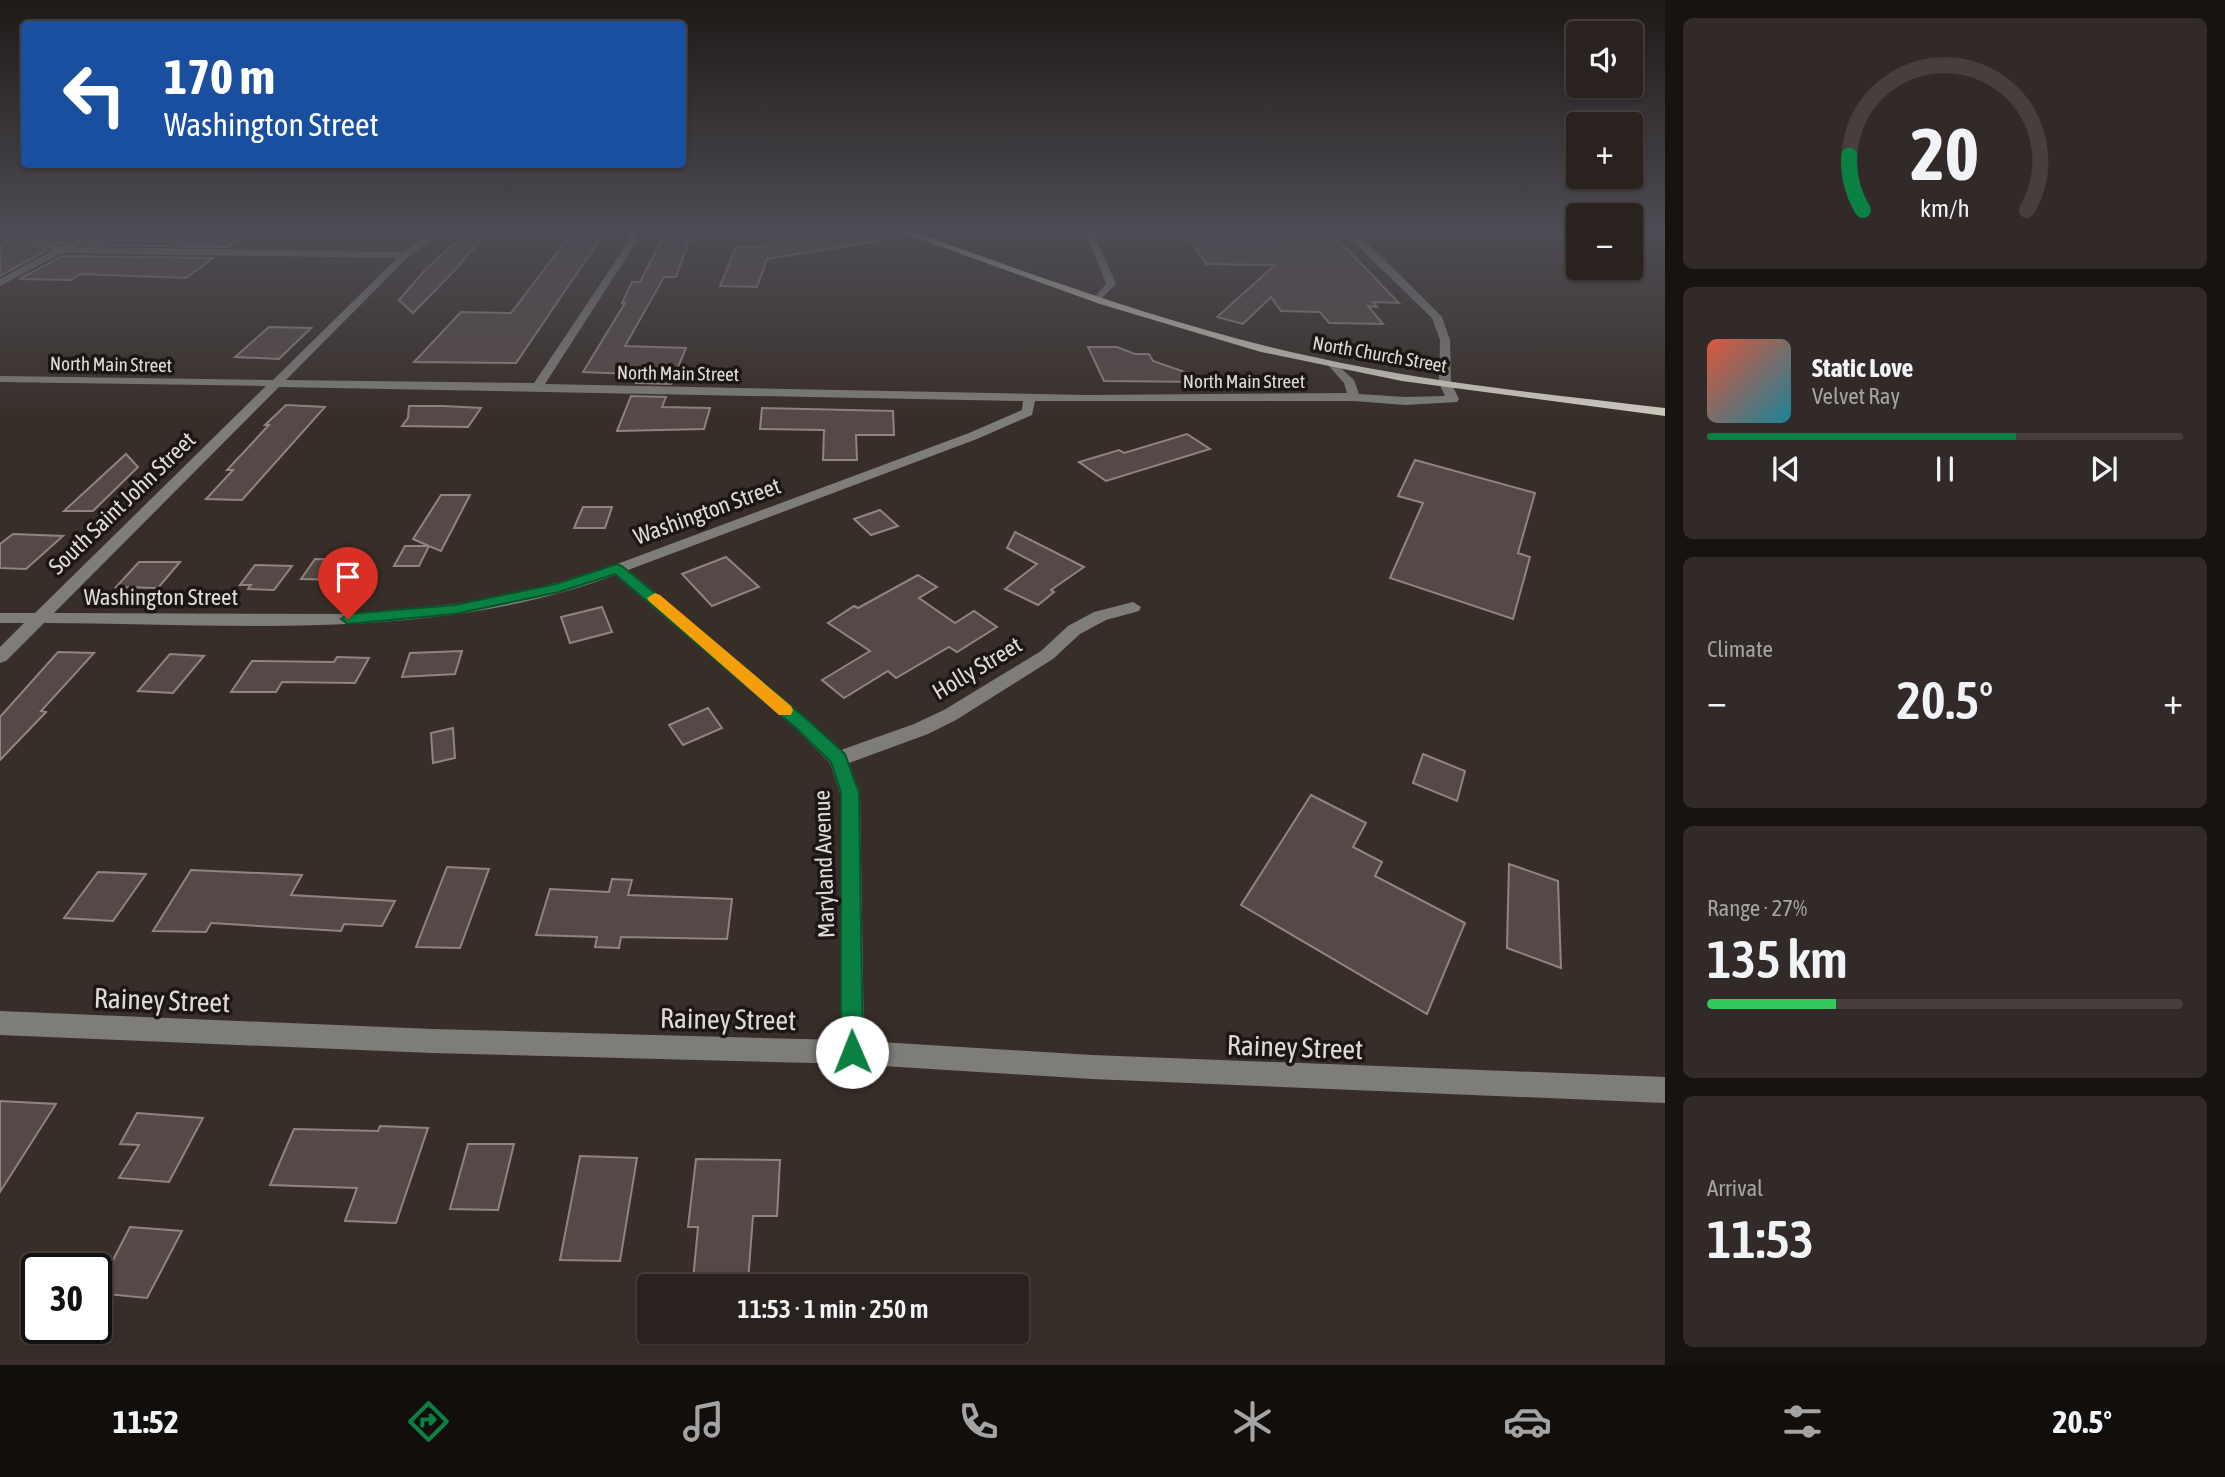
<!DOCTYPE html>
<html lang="en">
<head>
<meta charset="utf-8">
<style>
  body { margin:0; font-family:"Asap Condensed",sans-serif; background:#322a28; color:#f1f3f6; height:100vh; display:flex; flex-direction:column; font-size:26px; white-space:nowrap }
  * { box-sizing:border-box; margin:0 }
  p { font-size:23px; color:#a5a4a4 }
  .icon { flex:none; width:38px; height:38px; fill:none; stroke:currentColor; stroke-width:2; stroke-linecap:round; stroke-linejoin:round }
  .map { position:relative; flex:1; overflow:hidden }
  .drawer { display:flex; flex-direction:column; gap:18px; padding:18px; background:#171311; width:560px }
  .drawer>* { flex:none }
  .top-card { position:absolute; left:21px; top:21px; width:665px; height:147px; border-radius:7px; box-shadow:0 2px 5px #0004,0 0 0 2px #463f3d; background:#1a4fa0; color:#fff; overflow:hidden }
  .tools { position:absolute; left:1566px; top:21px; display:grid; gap:14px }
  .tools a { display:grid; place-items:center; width:77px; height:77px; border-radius:7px; background:#2a221f; box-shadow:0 2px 5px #0004,0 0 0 2px #463f3d; font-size:35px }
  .speed { position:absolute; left:21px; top:1253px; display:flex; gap:14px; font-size:35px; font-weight:700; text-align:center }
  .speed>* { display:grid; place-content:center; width:91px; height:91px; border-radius:50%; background:#2a221f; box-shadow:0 2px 5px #0004,0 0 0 2px #463f3d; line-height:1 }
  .speed .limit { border:4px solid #111; border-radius:10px; background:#fff; color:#111 }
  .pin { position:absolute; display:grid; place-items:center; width:60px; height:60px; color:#fff; margin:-72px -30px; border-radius:50% 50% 50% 0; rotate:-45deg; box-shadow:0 0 7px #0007 }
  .pin .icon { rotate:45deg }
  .me { position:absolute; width:77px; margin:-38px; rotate:359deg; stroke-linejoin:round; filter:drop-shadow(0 0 5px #0008) }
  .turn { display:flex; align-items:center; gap:24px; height:147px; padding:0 28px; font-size:32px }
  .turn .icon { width:91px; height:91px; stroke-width:2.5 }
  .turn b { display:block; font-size:49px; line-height:60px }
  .big { font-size:52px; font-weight:600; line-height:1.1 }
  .drawer .card { flex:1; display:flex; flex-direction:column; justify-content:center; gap:10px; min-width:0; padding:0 24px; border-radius:10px; background:#322a28 }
  .drawer .dial { align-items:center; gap:0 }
  .dial svg { height:182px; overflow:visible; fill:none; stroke:#463f3d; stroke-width:7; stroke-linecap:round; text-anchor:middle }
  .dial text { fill:#f1f3f6; stroke:none }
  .song { display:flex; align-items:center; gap:21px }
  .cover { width:84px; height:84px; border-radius:10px; background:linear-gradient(135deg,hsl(10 70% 55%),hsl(190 70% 35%)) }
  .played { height:7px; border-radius:4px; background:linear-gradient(90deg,#0b8043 65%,#463f3d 65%) }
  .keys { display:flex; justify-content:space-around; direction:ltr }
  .heat { display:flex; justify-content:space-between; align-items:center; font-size:38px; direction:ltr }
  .charge { height:10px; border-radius:5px; background:linear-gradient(90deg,#34c759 27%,#463f3d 0) }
  .trip { position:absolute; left:637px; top:1274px; width:392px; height:70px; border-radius:7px; background:#2a221f; box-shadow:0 2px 5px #0004,0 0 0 2px #463f3d; font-weight:600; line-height:70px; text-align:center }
  .dock { display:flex; height:112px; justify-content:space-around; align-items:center; background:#110e0c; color:#a5a4a4 }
  .dock .icon { width:49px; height:49px }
  .dock .current { color:#0b8043 }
  .dock b { font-size:32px; color:#f1f3f6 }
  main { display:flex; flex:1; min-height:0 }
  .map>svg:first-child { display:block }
  .building { fill:#554947; stroke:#908380; stroke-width:2 }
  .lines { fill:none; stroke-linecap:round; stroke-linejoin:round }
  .minor { fill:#7f7d79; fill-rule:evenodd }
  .major { fill:#cfcbc0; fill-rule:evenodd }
  .route { fill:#0b8043; stroke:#07532c; stroke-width:2 }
  .slow { fill:#f59e0b }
  .labels { text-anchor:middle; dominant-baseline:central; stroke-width:7; stroke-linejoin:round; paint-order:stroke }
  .far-street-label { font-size:19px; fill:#e1dbd7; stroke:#1c1715 }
  .street-label { font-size:23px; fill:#e1dbd7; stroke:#1c1715 }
  .near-street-label { font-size:28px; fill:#e1dbd7; stroke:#1c1715 }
</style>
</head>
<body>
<main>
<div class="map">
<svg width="1665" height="1365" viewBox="0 0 1665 1365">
  <rect width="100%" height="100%" fill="#382e29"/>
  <g class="building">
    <polygon points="41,229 96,229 60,244 31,233"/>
    <polygon points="118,229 203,235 245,235 228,247 86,245"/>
    <polygon points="470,229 490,229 455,270 413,313 399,300 425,270"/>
    <polygon points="578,229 607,229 516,363 414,362 461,312 511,313 572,233"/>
    <polygon points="667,229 693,229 676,277 664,277 625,346 686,348 671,384 636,383 639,375 632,374 583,372 625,303 622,303 632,282 640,282"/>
    <polygon points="815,229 877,229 878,241 767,259 757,287 720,286 735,250 742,246 755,248"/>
    <polygon points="1184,229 1319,230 1329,240 1338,240 1399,303 1373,302 1377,307 1368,306 1383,324 1329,323 1320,312 1281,311 1271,297 1243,324 1217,317 1275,265 1206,264"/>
    <polygon points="16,238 47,250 0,276 0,244"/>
    <polygon points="63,256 213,258 186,278 80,274 71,280 19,279"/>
    <polygon points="269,327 311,328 279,359 235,357"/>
    <polygon points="1088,347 1117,347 1135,354 1149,354 1153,361 1202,378 1202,382 1104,381"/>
    <polygon points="631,396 666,397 662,407 710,408 704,429 617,431"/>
    <polygon points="286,405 325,407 242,500 206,499 233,470 227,470 269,425 265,425"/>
    <polygon points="409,406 444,406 481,408 468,427 402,426 408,418"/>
    <polygon points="762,408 893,411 894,435 856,435 857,460 823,460 824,430 760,429"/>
    <polygon points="1187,434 1210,449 1106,481 1079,462 1119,450 1124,453"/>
    <polygon points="126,454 138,467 93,511 64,511"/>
    <polygon points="1415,460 1535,493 1518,553 1530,557 1513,619 1390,578 1423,503 1398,496"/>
    <polygon points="441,495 470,495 441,551 429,546 419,566 394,566 405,546 429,546 413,539"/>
    <polygon points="583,507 612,507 605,528 574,528"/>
    <polygon points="880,510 898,526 871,535 854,519"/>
    <polygon points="1015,532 1084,567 1051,590 1054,592 1038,605 1005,589 1037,564 1007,548"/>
    <polygon points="13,534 63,536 26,569 0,568 0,544"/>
    <polygon points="726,557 759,587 712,606 682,574"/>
    <polygon points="315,559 359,560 346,580 301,579"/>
    <polygon points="139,562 180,562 158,588 116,587"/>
    <polygon points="255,565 292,566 274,590 248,589 251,585 240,585"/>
    <polygon points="918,575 937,587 919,598 955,623 974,611 997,627 957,652 949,647 896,678 888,671 844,698 822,680 870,651 828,623 854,606 858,608"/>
    <polygon points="602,607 612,632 570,643 561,617"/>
    <polygon points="462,651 455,674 402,677 410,653"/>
    <polygon points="58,652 94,653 41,711 46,712 0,760 0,717"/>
    <polygon points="170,654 204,656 173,693 138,691"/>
    <polygon points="337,657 369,658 355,683 282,682 276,692 231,692 252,661 334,662"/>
    <polygon points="708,708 722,728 683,745 669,725"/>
    <polygon points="453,728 455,758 433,763 431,733"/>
    <polygon points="1423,754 1465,771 1457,801 1413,783"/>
    <polygon points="1311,795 1366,823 1353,847 1382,862 1375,876 1465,923 1427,1014 1241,905"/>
    <polygon points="1509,864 1558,881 1561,968 1507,948"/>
    <polygon points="447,867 489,869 460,948 416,947"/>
    <polygon points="191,870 302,875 291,895 395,901 382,926 344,924 341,931 211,923 206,932 153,931"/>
    <polygon points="98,872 146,874 113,921 64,918"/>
    <polygon points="612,879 632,880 628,895 732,899 727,939 621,937 619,948 595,947 597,937 536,935 550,889 609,892"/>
    <polygon points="0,1101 56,1104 0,1192"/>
    <polygon points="137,1113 203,1118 169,1182 119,1178 139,1145 120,1144"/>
    <polygon points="380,1126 428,1128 396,1223 345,1221 357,1188 270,1185 294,1129 378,1131"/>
    <polygon points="468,1144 514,1144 498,1210 450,1209"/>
    <polygon points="580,1156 637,1158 620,1261 560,1260"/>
    <polygon points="696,1159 780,1160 777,1216 753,1216 748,1282 693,1280 698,1227 688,1227"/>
    <polygon points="130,1227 182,1231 147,1298 96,1293"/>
  </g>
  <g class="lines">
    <g class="minor">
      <path d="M 1,229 L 14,229 L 60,247 L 104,229 L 116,229 L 74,247 L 403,252 L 435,229 L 445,229 L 408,257 L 286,380 L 534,383 L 629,241 L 629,234 L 625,229 L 634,229 L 637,241 L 545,384 L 1087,395 L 1347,393 L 1344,383 L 1328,365 L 1334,362 L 1354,380 L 1359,394 L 1405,397 L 1445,396 L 1439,383 L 1440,340 L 1432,318 L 1340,229 L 1350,229 L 1380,255 L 1442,317 L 1450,340 L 1451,383 L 1459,399 L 1457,402 L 1405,405 L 1354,401 L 1035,401 L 1032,415 L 977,439 L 628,570 L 809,720 L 841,750 L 914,724 L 944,710 L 1041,651 L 1068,626 L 1094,612 L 1133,602 L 1141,607 L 1139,611 L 1106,620 L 1080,634 L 1053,659 L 956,720 L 928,734 L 849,763 L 860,793 L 864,1041 L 1092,1055 L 1665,1077 L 1665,1103 L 1092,1079 L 852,1064 L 432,1053 L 0,1035 L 0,1011 L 432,1029 L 840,1040 L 840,793 L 830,763 L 797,730 L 615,575 C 438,642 230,624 44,623 L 6,661 L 0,663 L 0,647 L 24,623 L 0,623 L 0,613 L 35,613 L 266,386 L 0,382 L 0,376 L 273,380 L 397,258 L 62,253 L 0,286 L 0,279 L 53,250 ZM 279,387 L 1023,401 L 1022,410 L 969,433 L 593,573 L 518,593 L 455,604 L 348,614 L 54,613 Z"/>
      <polygon points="776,229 789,229 771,235 771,231"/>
      <polygon points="1084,229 1092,229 1116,284 1097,303 1092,300 1106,284"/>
    </g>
    <path class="major" d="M 892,229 L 905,229 C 1040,277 1174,327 1314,357 C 1430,383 1548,394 1665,408 L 1665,416 L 1402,381 L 1261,352 L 1100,304 Z"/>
  </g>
  <linearGradient id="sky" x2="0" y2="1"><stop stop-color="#1f1917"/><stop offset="0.55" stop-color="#4d4c54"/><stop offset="1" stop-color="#4d4c54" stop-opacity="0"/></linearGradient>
  <rect width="1665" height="420" fill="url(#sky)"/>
  <polygon class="route" points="617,564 622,566 809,721 845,754 859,793 863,1052 860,1060 852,1063 844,1060 841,1052 841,793 831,762 797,729 615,574 559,592 455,614 348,624 341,619 348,614 455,605 556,584"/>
  <polygon class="slow" points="655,593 660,595 791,706 793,710 791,715 779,715 649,601 647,598"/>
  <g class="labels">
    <g class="far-street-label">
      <text transform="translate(1380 354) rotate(10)">North Church Street</text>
      <text transform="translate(111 364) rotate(1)">North Main Street</text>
      <text transform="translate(678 373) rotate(1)">North Main Street</text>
      <text x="1244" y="381">North Main Street</text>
    </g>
    <g class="street-label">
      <text transform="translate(122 503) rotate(-44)">South Saint John Street</text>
      <text transform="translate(707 511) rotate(-20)">Washington Street</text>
      <text x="161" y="597">Washington Street</text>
      <text transform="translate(977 668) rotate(-31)">Holly Street</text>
      <text transform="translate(824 864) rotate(-92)">Maryland Avenue</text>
    </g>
    <g class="near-street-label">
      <text transform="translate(162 1000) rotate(2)">Rainey Street</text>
      <text transform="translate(728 1019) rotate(1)">Rainey Street</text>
      <text transform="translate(1295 1047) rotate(2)">Rainey Street</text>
    </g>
  </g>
</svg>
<div class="tools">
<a><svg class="icon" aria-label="sound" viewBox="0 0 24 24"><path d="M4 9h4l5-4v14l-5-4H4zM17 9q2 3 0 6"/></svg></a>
<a>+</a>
<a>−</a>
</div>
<div class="speed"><div class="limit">30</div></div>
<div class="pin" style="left:348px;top:619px;background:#d93025"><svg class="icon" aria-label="arrive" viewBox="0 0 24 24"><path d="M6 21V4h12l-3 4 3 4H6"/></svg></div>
<svg class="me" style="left:852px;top:1052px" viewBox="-20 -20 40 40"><circle r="19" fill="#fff"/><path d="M0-13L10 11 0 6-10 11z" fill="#0b8043"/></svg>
<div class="trip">11:53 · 1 min · 250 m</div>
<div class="top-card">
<div class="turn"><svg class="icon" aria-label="left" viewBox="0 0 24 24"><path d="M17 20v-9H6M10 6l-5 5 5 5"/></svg><div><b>170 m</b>Washington Street</div></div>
</div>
</div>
<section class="drawer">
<div class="card dial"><svg viewBox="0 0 100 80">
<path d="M14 69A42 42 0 1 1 86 69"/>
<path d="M14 69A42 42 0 0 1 8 45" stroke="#0b8043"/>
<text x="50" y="56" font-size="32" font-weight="700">20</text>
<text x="50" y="72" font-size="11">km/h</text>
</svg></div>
<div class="card">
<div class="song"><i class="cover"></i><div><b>Static Love</b><p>Velvet Ray</p></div></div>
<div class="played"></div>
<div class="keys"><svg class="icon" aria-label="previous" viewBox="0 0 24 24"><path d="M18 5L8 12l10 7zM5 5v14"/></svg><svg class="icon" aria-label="pause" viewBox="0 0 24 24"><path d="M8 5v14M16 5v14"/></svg><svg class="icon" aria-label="next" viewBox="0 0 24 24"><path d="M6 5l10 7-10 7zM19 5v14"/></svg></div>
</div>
<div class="card"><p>Climate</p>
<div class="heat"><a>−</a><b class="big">20.5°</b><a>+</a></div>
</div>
<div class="card"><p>Range · 27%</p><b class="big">135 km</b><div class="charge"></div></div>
<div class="card"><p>Arrival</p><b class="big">11:53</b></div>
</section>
</main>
<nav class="dock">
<b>11:52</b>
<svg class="icon current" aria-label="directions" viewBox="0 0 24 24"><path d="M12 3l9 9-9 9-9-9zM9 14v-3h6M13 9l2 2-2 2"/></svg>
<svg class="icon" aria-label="music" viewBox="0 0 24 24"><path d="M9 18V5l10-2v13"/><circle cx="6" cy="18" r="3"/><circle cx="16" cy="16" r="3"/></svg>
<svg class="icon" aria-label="phone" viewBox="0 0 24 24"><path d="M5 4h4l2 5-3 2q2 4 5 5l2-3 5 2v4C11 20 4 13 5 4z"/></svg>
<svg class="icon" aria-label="climate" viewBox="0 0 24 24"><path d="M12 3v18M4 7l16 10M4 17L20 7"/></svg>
<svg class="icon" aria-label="car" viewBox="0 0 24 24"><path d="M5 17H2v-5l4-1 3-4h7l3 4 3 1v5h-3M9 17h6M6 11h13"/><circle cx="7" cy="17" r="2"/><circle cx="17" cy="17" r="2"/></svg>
<svg class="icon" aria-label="filters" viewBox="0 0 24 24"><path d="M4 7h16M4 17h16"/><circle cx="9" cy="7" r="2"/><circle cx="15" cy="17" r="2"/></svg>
<b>20.5°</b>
</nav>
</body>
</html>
